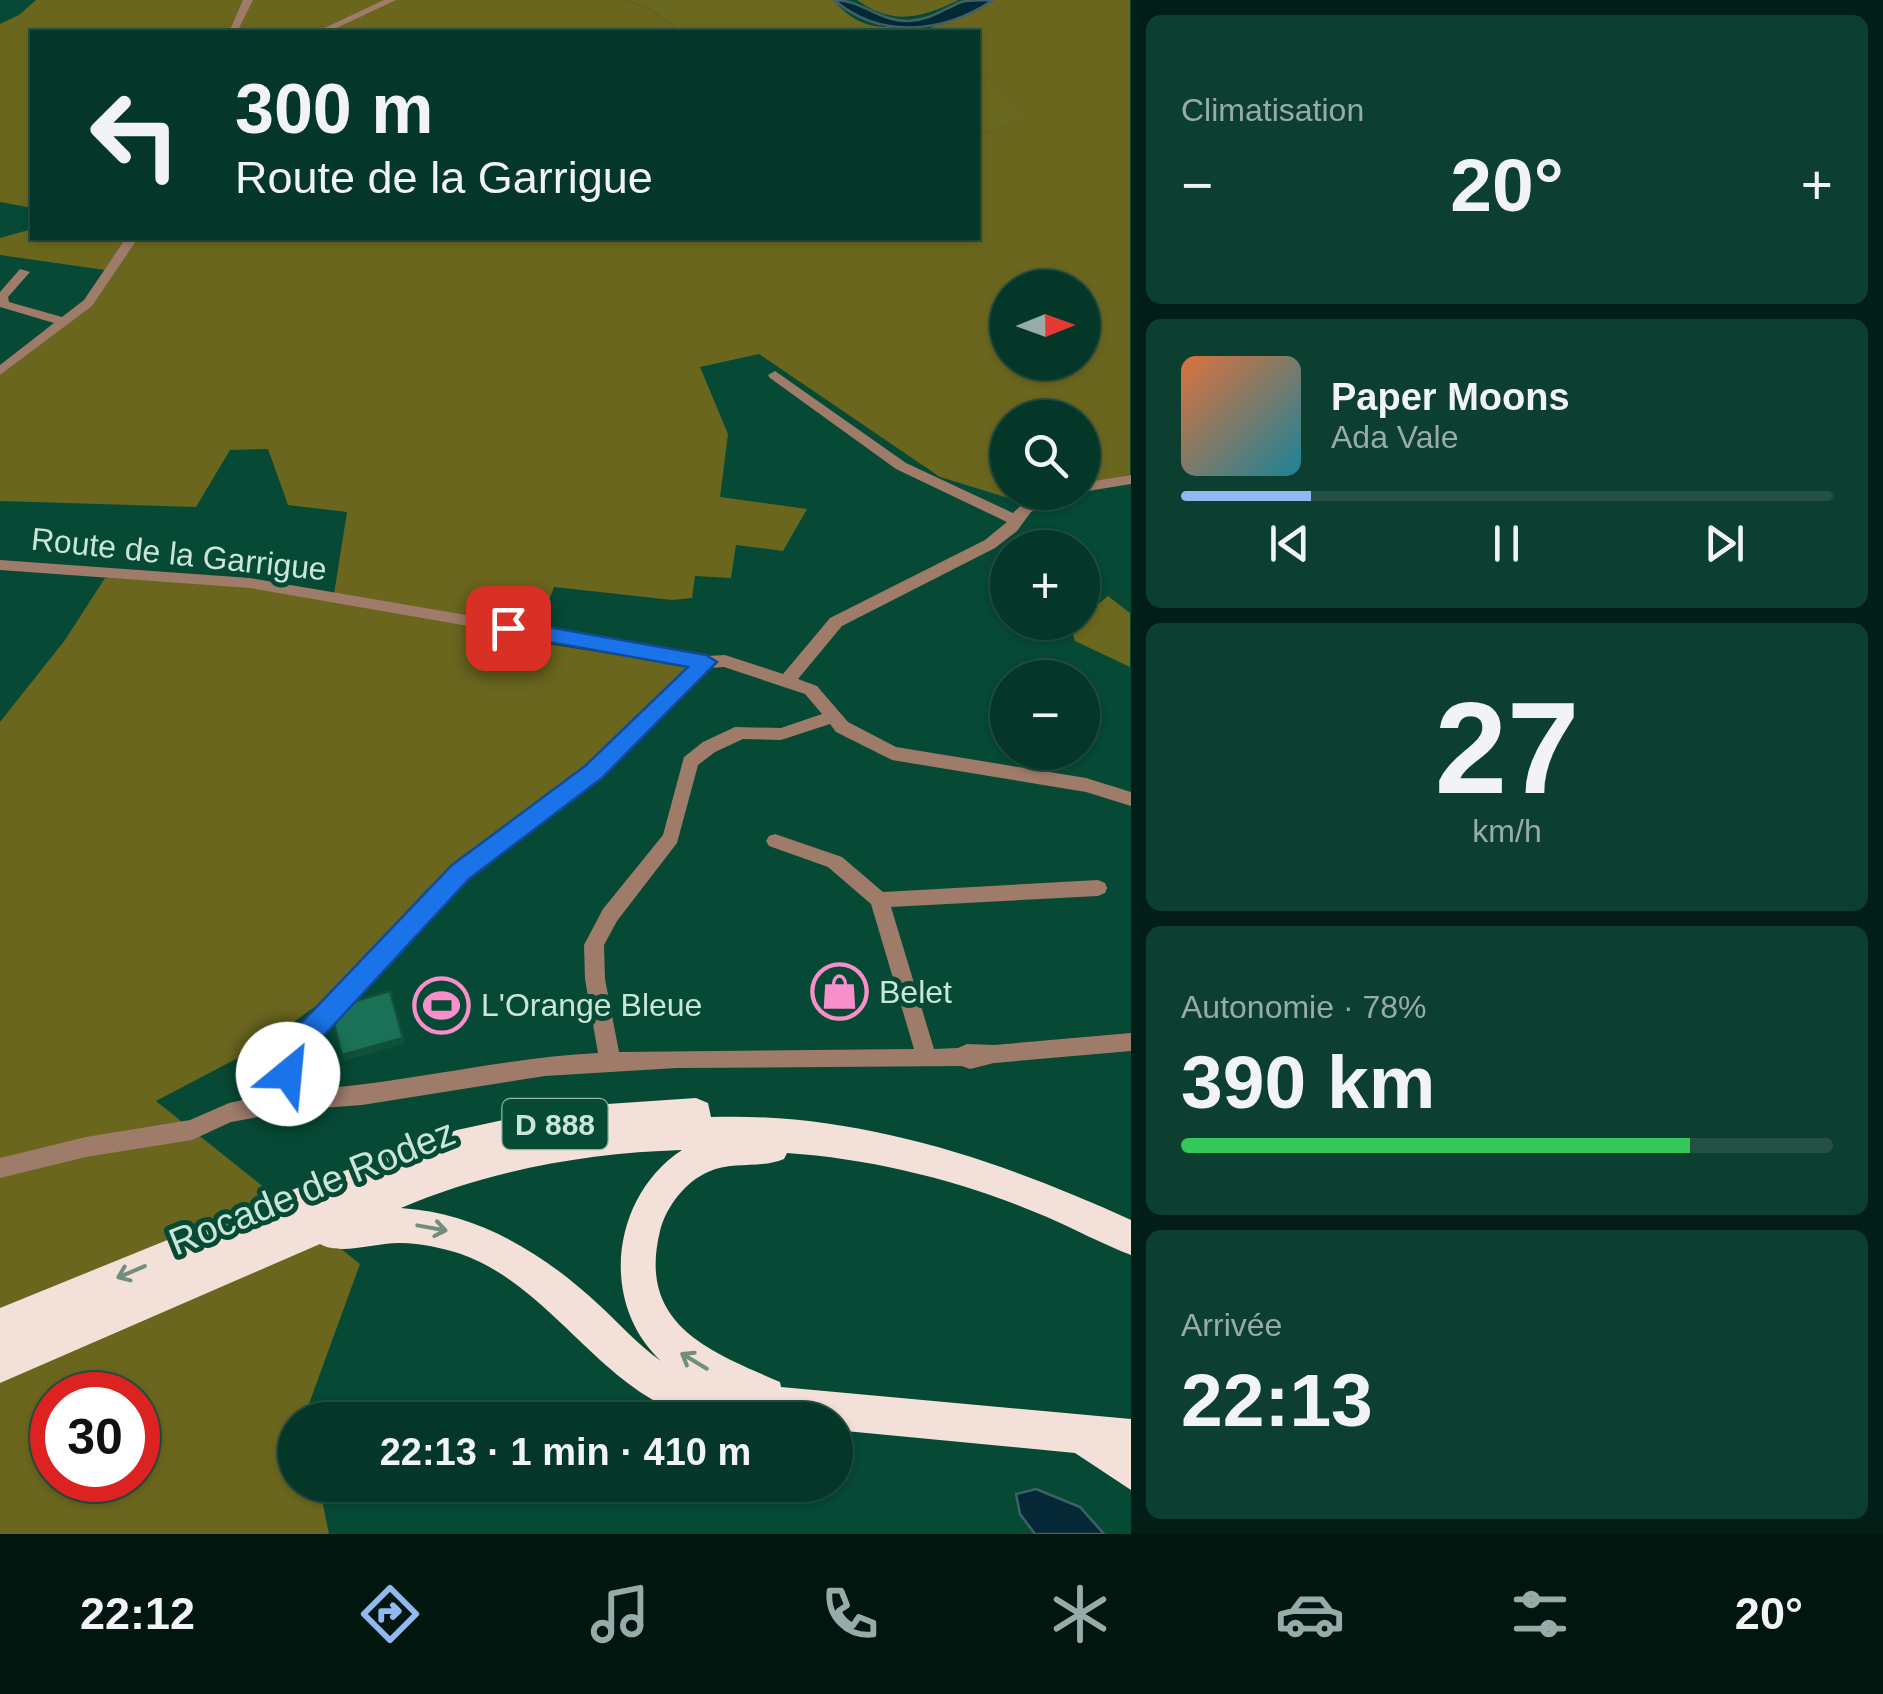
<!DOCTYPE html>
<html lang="fr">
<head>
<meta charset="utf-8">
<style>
  body { margin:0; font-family:Arial,sans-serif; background:#0d3f30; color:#f1f3f6; height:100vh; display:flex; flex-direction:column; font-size:38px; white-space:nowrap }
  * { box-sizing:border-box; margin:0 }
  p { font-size:32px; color:#97aca8 }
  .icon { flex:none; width:55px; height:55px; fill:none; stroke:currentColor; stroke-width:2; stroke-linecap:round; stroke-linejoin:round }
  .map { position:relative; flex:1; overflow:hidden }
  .panel { display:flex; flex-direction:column; gap:15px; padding:15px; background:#021e16; width:752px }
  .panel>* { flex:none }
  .banner { position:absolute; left:30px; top:30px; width:950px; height:210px; border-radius:0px; box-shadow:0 2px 8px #0004,0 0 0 2px #255145; background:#043728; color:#f1f3f6; overflow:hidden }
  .needle { width:65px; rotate:89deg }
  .fabs { position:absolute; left:990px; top:270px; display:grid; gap:20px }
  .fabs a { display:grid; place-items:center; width:110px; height:110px; border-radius:50%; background:#043728; box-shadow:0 2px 8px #0004,0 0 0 2px #255145; font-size:50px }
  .speed { position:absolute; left:30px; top:1372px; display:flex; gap:20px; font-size:50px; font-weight:700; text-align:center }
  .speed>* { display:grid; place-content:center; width:130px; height:130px; border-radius:50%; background:#043728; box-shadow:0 2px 8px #0004,0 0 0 2px #255145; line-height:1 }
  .speed .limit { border:15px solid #d22; background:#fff; color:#111 }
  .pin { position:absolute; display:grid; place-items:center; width:85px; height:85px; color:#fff; margin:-42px; border-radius:20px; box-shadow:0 5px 15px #0006 }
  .me { position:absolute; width:110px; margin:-55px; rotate:28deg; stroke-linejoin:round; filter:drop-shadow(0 0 8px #0008) }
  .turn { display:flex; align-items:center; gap:35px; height:210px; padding:0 40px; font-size:45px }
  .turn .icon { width:130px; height:130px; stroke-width:2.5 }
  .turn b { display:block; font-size:70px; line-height:85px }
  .big { font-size:75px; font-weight:700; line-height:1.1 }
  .panel .widget { flex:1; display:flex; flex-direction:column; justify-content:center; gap:15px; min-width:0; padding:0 35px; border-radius:15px; background:#0d3f30 }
  .panel .dial { align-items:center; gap:0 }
  .dial b { font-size:130px; line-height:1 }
  .song { display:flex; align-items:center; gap:30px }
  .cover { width:120px; height:120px; border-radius:15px; background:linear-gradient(135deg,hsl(20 70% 55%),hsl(190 70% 35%)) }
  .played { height:10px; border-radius:5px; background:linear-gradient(90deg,#90b9f0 20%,#255145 20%) }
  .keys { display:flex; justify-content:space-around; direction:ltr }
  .heat { display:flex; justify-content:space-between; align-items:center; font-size:55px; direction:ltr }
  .charge { height:15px; border-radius:8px; background:linear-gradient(90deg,#34c759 78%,#255145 0) }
  .trip { position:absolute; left:278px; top:1402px; width:575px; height:100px; border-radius:50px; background:#043728; box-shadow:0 2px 8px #0004,0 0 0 2px #255145; font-weight:700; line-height:100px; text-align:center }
  .tab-bar { display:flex; height:160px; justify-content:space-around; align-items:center; background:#021610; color:#97aca8 }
  .tab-bar .icon { width:70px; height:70px }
  .tab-bar .on { color:#90b9f0 }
  .tab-bar b { font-size:45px; color:#f1f3f6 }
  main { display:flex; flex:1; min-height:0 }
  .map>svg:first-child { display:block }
  .green { fill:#6a661e; fill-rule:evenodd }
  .forest { fill:#6a671e }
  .water { fill:#042835; stroke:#3f6166; stroke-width:2.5 }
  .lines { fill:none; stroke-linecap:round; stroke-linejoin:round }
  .minor { fill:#9f7b6a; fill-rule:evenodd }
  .highway { fill:#f3e0d8; fill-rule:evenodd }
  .shaded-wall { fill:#124f3c }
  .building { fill:#1a7155; stroke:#124f3c; stroke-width:2.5 }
  .oneway { stroke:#718d7e }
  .route { fill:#1a73e8; stroke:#114b97; stroke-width:2.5 }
  .labels { text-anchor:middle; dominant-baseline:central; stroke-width:10; stroke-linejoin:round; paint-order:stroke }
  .shield { fill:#064935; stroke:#8eb7a8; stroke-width:2.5 }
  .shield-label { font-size:30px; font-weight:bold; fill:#c9e6d9 }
  .street-label { font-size:32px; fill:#c9e6d9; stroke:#064935 }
  .poi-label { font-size:32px; fill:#c9e6d9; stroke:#064935; text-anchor:start }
  .near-street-label { font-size:38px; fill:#c9e6d9; stroke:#064935 }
</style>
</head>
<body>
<main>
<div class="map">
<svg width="1131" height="1534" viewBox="0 0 1131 1534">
  <rect width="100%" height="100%" fill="#064935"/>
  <g class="green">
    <polygon points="36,0 628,0 651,10 681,32 32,32 32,208 0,202 0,24 19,15"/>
    <path d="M 857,0 L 959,0 C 921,18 893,26 857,0 Z"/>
    <path d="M 993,0 L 1130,0 L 1130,475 L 1083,485 L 1082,418 L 1008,418 L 1008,492 L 1048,493 L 1015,500 L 940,477 L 759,354 L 700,367 L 728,434 L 720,497 L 807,509 L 783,551 L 736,545 L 731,578 L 695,576 L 692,598 L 672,600 L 554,587 L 534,642 L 688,666 L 581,771 L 426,890 L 346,984 L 261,1046 L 156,1101 L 360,1264 L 306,1412 L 307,1420 L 295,1420 L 295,1485 L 319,1485 L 329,1534 L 0,1534 L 0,722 L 65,640 L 105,578 L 246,581 L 334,594 L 347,512 L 288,505 L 268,449 L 230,450 L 196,507 L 0,501 L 0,375 L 91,306 L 112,271 L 0,255 L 0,238 L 32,229 L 32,238 L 978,238 L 978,135 L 1024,119 L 978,68 L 978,32 L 925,30 ZM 1008,288 L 1082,288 L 1082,362 L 1008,362 ZM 52,1395 L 138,1395 L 138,1480 L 52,1480 Z"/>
  </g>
  <g class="forest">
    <path d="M 628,0 L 833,0 C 869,40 889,20 928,32 L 681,32 L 651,10 Z"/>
    <polygon points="978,68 1025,119 978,135"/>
    <polygon points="1108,596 1130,613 1130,667 1075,641 1073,635 1086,614"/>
  </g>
  <g class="water">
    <path d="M 834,0 C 863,0 876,21 909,21 C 930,20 942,10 961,2 C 970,0 982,0 993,0 C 944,33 881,40 834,0 Z"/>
    <polygon points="1036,1489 1080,1507 1104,1534 1035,1534 1020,1514 1016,1494"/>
  </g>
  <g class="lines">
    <g class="minor">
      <polygon points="243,0 253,0 237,32 229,32"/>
      <polygon points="384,0 396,0 328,32 316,32"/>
      <polygon points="126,238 138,238 92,306 0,375 0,365 54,323 0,307 0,292 20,269 30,272 8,297 9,302 62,317 84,300"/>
      <path d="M 775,371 L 906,463 L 1013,513 C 1030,495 1047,492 1071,492 L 1031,512 L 1017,531 L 995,548 L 842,626 L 798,679 L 817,686 L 848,722 L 896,747 L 1086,778 L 1131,792 L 1131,806 L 1086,792 L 892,760 L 836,732 L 830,724 L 781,740 L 743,739 L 715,752 L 698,765 L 677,843 L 617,921 L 604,945 L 605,979 L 619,1052 L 914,1049 L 871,904 L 828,867 L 769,846 L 766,841 L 769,836 L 775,834 L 842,857 L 883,892 L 1098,880 L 1105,883 L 1107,888 L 1105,893 L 1098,896 L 891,907 L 934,1049 L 958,1048 L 967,1044 L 994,1045 L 1131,1033 L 1131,1051 L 994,1063 L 970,1069 L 962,1066 L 677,1068 L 545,1076 L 362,1105 L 294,1110 L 276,1118 L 264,1116 L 231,1122 L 192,1140 L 86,1157 L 0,1178 L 0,1158 L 86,1137 L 190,1120 L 229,1103 L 247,1099 C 242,1081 251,1075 263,1064 C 273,1055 272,1047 287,1042 L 453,867 L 587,767 L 692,665 L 250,588 L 0,570 L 0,560 L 250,578 L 706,656 L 725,655 L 783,674 L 830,618 L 985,540 L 1007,522 L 896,469 L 770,378 L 768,375 ZM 724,667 L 805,694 L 822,714 L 781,728 L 735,727 L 703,742 L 684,757 L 663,835 L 603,909 L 584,945 L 585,979 L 598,1053 C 499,1058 402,1084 303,1090 L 297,1073 L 286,1065 L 289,1060 L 300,1057 L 467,877 L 599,777 L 710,668 ZM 277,1081 L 282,1086 L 282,1094 L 277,1098 L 271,1098 L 266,1094 L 266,1086 Z"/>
      <polygon points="1131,475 1131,484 1082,492 1082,483"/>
    </g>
    <path class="highway" d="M 696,1098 L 708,1103 L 711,1117 C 857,1112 1000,1160 1131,1220 L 1131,1255 C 1102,1244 1075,1229 1047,1217 C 966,1182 875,1159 787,1153 L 784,1159 C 760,1169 732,1161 708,1172 C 685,1182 666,1207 660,1231 C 637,1325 709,1351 780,1382 L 781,1387 L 1131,1419 L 1131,1490 L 1075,1453 L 835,1430 L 835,1420 C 791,1420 741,1426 698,1417 C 607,1400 553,1286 461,1254 C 442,1248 421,1243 401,1243 C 376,1242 341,1256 320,1244 L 0,1383 L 0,1308 L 278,1195 L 457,1130 L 563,1107 ZM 682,1150 C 612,1196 598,1302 661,1361 C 638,1345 619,1323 598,1304 C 543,1253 478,1213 401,1208 C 490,1170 586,1153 682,1150 Z"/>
  </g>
  <polygon class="shaded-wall" points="403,1038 404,1044 344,1061 342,1055"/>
  <polygon class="building" points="390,991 403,1038 342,1055 334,1024 355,1001"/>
  <defs><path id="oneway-shaft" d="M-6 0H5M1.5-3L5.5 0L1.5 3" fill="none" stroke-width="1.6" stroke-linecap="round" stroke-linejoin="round" transform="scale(2.5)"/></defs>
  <g class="oneway">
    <use href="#oneway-shaft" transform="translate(432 1228) rotate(10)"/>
    <use href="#oneway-shaft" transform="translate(131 1272) rotate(157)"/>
    <use href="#oneway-shaft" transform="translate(694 1361) rotate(-149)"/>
  </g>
  <polygon class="route" points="508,620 706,655 717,662 602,778 469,879 305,1056 297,1083 288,1087 278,1083 274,1074 283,1042 452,865 585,766 688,667 500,633 497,628 500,623"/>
  <defs>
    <symbol id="shop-ring" viewBox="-11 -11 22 22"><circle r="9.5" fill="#064935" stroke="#f98fca" stroke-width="1.5"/><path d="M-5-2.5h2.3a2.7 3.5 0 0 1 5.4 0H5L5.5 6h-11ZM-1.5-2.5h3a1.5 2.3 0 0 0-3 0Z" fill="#f98fca"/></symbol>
    <symbol id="stadium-ring" viewBox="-11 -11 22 22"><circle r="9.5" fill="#064935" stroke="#f98fca" stroke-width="1.5"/><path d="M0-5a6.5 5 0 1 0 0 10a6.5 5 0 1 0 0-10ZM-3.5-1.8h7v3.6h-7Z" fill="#f98fca"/></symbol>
  </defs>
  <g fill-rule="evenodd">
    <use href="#shop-ring" x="808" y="960" width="63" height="63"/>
    <use href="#stadium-ring" x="410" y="974" width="63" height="63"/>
  </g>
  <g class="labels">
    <rect class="shield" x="502.5" y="1099" width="105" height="50" rx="8"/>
    <g class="shield-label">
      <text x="555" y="1124">D 888</text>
    </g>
    <g class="street-label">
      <text transform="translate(179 554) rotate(6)">Route de la Garrigue</text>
    </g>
    <g class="poi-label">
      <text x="879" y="992">Belet</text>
      <text x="481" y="1005">L'Orange Bleue</text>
    </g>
    <g class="near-street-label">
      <text transform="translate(312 1187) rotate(-22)">Rocade de Rodez</text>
    </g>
  </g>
</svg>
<div class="fabs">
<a><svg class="needle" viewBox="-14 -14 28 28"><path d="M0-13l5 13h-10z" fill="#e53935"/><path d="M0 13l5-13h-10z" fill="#97aca8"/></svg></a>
<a><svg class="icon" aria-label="search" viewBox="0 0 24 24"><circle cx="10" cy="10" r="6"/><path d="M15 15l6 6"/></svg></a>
<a>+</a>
<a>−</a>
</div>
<div class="speed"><div class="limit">30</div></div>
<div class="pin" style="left:508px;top:628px;background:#d93025"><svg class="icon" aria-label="arrive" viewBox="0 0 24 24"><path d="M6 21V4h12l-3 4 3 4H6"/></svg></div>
<svg class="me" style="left:288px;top:1074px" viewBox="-20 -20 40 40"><circle r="19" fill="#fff"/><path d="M0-13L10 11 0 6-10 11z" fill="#1a73e8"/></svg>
<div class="trip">22:13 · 1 min · 410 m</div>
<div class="banner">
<div class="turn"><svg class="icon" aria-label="left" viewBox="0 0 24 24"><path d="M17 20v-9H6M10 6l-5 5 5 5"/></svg><div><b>300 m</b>Route de la Garrigue</div></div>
</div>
</div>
<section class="panel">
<div class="widget"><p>Climatisation</p>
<div class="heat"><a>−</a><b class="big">20°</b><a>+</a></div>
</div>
<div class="widget">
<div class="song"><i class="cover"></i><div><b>Paper Moons</b><p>Ada Vale</p></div></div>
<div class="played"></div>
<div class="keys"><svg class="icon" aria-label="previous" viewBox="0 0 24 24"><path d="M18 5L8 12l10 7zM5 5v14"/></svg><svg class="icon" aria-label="pause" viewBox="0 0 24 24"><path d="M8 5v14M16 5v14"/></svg><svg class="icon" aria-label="next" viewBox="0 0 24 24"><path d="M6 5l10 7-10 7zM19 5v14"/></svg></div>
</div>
<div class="widget dial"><b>27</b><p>km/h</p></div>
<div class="widget"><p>Autonomie · 78%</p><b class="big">390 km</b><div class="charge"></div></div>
<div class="widget"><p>Arrivée</p><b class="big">22:13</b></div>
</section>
</main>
<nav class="tab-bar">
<b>22:12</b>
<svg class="icon on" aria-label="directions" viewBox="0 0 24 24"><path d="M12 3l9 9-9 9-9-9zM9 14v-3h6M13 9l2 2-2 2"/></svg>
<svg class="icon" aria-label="music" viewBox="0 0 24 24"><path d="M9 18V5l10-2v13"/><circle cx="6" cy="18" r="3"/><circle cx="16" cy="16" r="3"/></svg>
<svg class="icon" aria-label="phone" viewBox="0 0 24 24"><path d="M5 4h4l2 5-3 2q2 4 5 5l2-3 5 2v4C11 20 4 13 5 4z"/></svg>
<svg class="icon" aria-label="climate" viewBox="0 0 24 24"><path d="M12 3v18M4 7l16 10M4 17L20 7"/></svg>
<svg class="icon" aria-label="car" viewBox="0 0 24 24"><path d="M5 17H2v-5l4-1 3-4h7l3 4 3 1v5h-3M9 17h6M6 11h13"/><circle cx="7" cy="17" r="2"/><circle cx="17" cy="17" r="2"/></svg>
<svg class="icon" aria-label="filters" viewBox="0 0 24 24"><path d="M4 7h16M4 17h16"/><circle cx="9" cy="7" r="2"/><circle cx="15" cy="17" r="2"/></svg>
<b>20°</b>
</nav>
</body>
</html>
